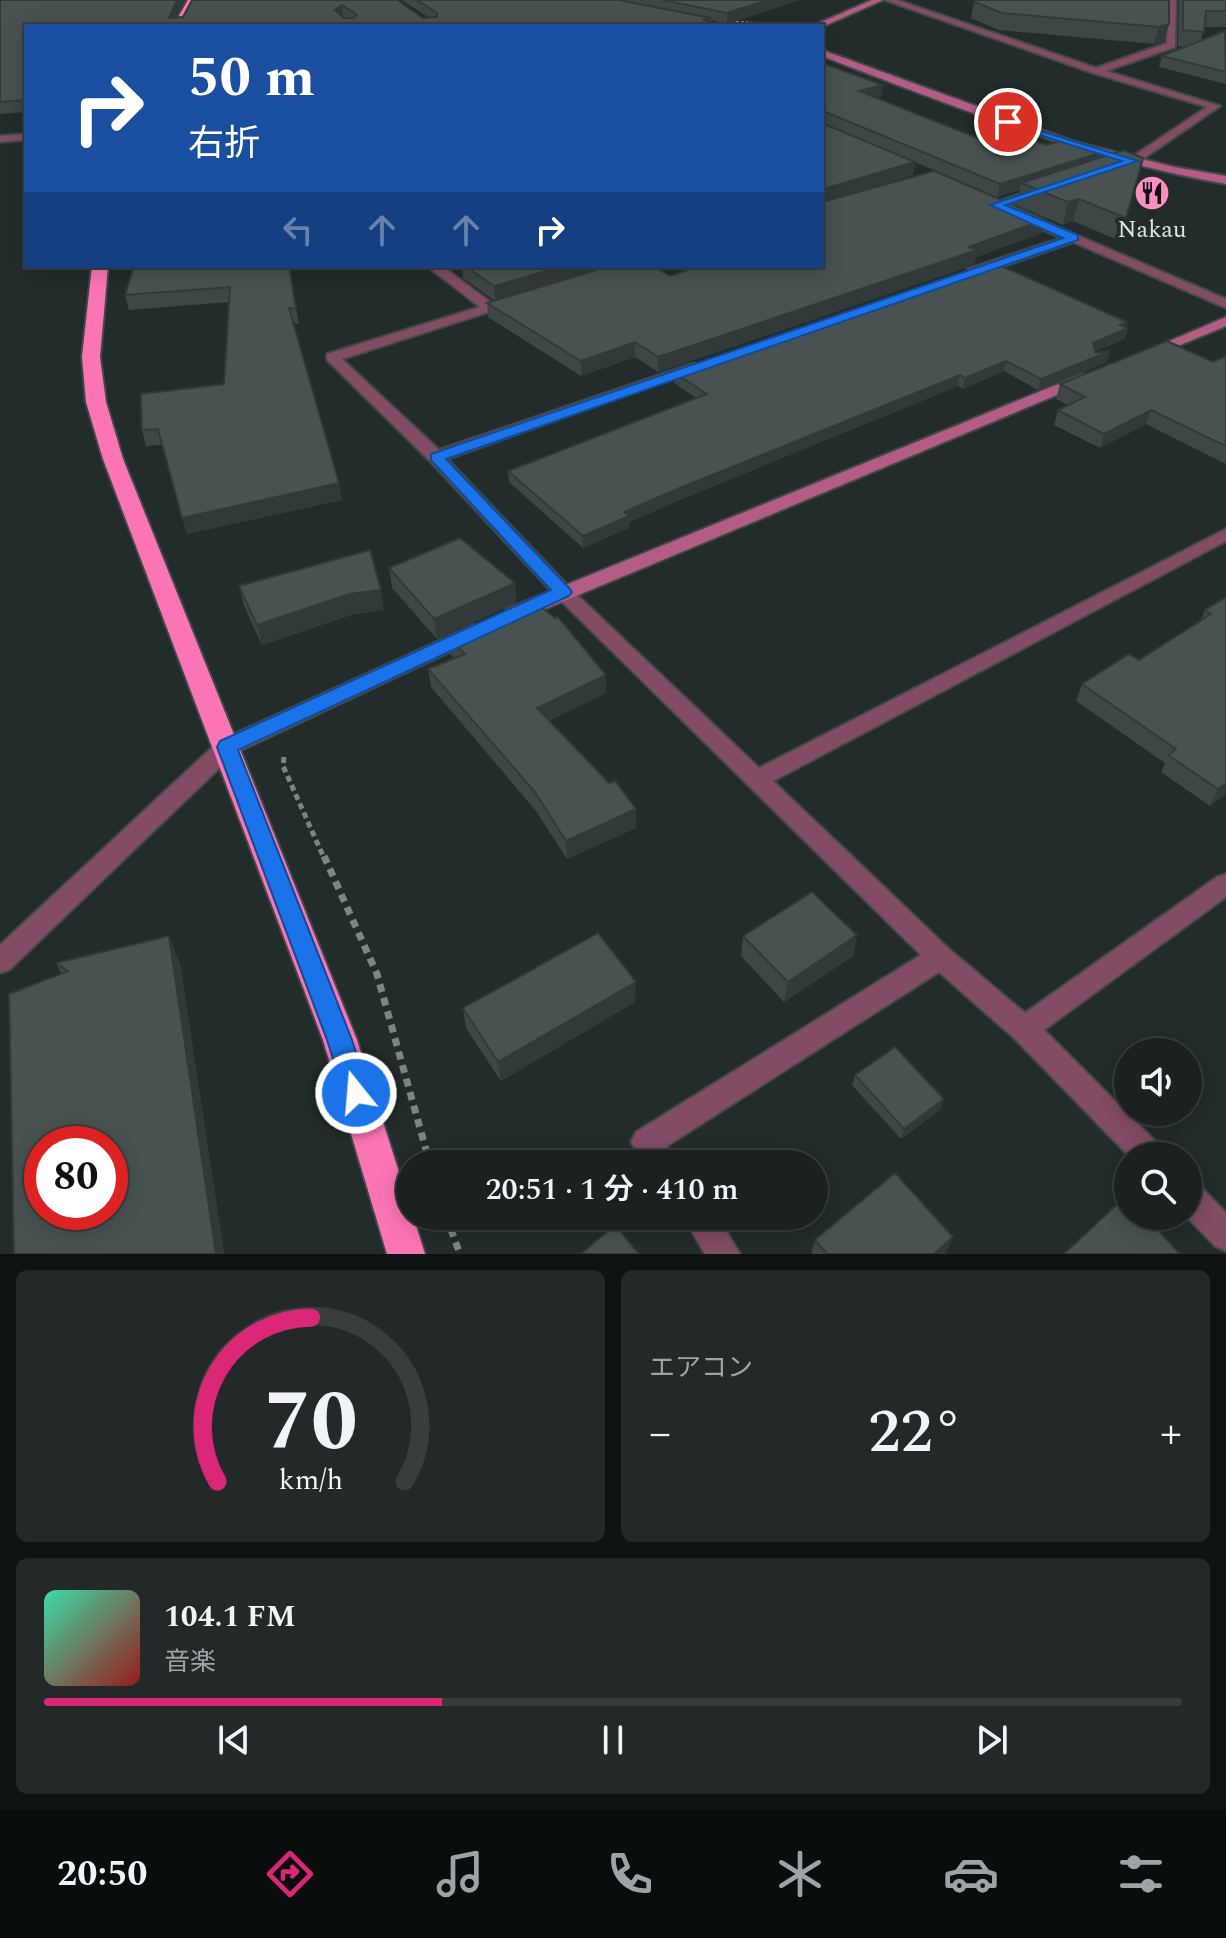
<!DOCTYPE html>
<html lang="ja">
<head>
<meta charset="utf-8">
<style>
  body { margin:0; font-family:Spectral,"Noto Sans JP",serif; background:#232929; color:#f1f3f6; height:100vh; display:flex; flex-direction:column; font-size:30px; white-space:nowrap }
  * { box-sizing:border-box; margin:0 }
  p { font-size:26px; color:#9fa3a5 }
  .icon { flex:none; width:44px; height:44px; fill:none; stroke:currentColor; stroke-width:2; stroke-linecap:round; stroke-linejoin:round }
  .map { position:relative; height:1254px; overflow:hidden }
  .side { display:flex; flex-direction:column; gap:16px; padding:16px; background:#0e1212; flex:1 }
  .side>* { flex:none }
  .guide { position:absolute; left:24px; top:24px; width:800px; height:244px; border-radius:0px; box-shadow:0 4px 20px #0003,0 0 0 2px #383e3e; background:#1a4fa0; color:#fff; overflow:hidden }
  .tools { position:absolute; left:1114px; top:1038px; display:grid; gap:16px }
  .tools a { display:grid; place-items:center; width:88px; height:88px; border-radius:50%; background:#1a2120; box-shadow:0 4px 20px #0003,0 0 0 2px #383e3e; font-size:40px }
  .speed { position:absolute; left:24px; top:1126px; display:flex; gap:16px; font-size:40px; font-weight:700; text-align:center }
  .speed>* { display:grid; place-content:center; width:104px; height:104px; border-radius:50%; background:#1a2120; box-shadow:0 4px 20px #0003,0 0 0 2px #383e3e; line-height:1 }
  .speed .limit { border:12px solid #d22; background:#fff; color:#111 }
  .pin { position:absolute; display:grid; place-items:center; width:68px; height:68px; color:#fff; margin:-34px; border:4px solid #fff; border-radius:50%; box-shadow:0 2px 8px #0007 }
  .me { position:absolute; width:88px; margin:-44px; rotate:343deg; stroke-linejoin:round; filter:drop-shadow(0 0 6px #0008) }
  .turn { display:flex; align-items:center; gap:28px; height:168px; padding:0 32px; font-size:36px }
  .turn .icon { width:104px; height:104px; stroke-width:2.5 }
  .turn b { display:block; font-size:56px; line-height:68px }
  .lanes { display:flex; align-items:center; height:76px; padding:0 32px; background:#0003; justify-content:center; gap:40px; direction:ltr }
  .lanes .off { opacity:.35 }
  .big { font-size:60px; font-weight:600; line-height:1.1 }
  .side .widget { flex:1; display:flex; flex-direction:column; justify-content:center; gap:12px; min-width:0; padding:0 28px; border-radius:12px; background:#232929 }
  .side .dial { align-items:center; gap:0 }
  .dial svg { height:208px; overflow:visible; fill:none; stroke:#383e3e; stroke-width:7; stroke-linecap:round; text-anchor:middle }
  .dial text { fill:#f1f3f6; stroke:none }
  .song { display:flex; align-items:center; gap:24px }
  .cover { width:96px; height:96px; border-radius:12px; background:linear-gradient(135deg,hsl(160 70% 55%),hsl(0 70% 35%)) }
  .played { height:8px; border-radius:4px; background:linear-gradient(90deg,#db2777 35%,#383e3e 35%) }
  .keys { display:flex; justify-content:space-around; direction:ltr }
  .heat { display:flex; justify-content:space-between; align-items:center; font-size:44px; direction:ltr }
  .side .tiles { flex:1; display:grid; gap:16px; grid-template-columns:1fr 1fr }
  .widget:last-child { grid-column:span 2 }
  .trip { position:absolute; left:396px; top:1150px; width:432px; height:80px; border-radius:40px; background:#1a2120; box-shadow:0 4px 20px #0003,0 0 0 2px #383e3e; font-weight:600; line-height:80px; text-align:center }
  .tabs { display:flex; height:128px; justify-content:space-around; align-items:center; background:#0a0d0d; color:#9fa3a5 }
  .tabs .icon { width:56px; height:56px }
  .tabs .selected { color:#db2777 }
  .tabs b { font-size:36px; color:#f1f3f6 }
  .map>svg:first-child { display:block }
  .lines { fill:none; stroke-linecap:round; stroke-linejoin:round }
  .lane-casing { stroke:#404947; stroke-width:4 }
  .street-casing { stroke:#404947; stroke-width:4 }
  .secondary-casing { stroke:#404947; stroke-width:4 }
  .highway-casing { stroke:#404947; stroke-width:4 }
  .path-far2 { stroke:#7c8583; stroke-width:2; stroke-dasharray:3 2; stroke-linecap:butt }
  .path-far1 { stroke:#7c8583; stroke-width:5; stroke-dasharray:6 4; stroke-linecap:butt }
  .path { stroke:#7c8583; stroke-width:7; stroke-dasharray:8 6; stroke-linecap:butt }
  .lane { fill:#824c64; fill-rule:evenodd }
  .street { fill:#824c64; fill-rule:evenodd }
  .secondary { fill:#b35d85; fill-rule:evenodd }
  .highway { fill:#fb75b5; fill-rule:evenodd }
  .wall { fill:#3e4746 }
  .shaded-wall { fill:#323a39 }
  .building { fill:#485351; stroke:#323a39; stroke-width:2; fill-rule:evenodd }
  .route { fill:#1a73e8; stroke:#114b97; stroke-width:2 }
  .labels { text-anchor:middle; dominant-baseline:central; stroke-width:8; stroke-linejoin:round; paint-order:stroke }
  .far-poi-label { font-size:24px; fill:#dce3e2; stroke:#222c2a }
</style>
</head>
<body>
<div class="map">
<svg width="1226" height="1254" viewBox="0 0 1226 1254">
  <rect width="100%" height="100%" fill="#222c2a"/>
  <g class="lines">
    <defs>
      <polygon id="lane" points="26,134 26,140 0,142 0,136"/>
      <g id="street">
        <polygon points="885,0 897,0 1096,68 1167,43 1168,0 1176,0 1175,47 1106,71 1220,106 1137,163 1111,169 1111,165 1129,159 1207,107 1093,73"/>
        <polygon points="1043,186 1049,190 1047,193 995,209 989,205"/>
        <polygon points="1020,211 1226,299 1226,308 1073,242 978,275 968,275 968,269 1062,238 1016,218 1014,215"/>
        <polygon points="427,266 442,266 493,304 513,298 520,302 342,359 439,450 692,364 702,364 705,367 447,459 570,588 759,768 1226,529 1226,541 773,781 949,949 1025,1013 1217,877 1226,874 1226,897 1044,1030 1160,1146 1164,1156 1129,1156 1014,1038 939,972 667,1146 677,1164 644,1164 631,1142 636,1132 921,955 556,596 430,461 327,360 327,354 480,307"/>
        <polygon points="227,739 235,741 238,747 235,753 9,970 0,973 0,945 219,741"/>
        <polygon points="1188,1181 1199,1185 1226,1213 1226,1251 1215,1246 1186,1216"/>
        <polygon points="683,1216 717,1216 740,1254 705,1254"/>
      </g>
      <g id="secondary">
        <polygon points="872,0 883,0 822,27 812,26"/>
        <path d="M 822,50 L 1075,142 L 1174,167 L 1226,176 L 1226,184 C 1085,159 955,107 822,56 Z"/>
        <polygon points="1226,317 1226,326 1151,357 1141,357 1139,354"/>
        <polygon points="1083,374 1088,376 1088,382 521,619 507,619 504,614 507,609"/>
        <polygon points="474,625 484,632 481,637 235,753 219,753 216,747 219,741"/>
      </g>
      <g id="highway">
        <polygon points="188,0 198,0 183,26 173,26"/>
        <polygon points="92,266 108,266 100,357 106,402 123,459 357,1040 410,1207 410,1216 413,1216 425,1254 387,1254 323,1040 103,459 86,402 82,357"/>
      </g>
    </defs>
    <use href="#lane" class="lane-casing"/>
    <use href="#street" class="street-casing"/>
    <use href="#secondary" class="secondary-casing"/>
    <use href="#highway" class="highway-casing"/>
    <polyline class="path-far2" points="726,21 792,25"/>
    <polyline class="path-far1" points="284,757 283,766 324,858"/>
    <g class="path">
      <polyline points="324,856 377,974 430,1164"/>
      <polyline points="446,1216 460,1254"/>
    </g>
    <use href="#lane" class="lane"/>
    <use href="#street" class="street"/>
    <use href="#secondary" class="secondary"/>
    <use href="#highway" class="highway"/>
  </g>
  <g class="wall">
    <polygon points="0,0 185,0 176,17 397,0 423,18 429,18 402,0 799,0 727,24 711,20 711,23 26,26 26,112 0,114"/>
    <polygon points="1179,0 1226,0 1226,27 1204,27 1201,41 1226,32 1226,84 1159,67 1162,56 1185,47 1178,46"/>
    <polygon points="974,2 1169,24 1164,41 1154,44 999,30 971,18"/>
    <polygon points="822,63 883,85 881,97 876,98 990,143 1046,145 1103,152 1101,158 1143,158 1120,241 1073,221 1063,225 1016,205 1020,190 997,197 915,162 913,175 825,201 1046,219 1042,233 976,257 974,265 658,372 635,357 581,376 488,317 487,303 494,300 463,278 462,266 653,266 670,276 822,266"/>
    <polygon points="134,266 321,266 289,268 299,324 293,323 342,500 187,534 162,445 146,446 142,430 224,384 229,302 129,310 125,295"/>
    <polygon points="1125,327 1125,339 1095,351 1096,353 1110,351 1107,362 1038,390 1004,371 963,389 958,386 682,499 629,522 629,528 583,548 509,482 508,471 696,398 674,383 675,373"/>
    <polygon points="1226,356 1226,464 1146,424 1100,448 1054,425 1058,410 1068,405 1056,399 1060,384 1213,362"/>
    <polygon points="389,568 515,583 516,603 437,639 392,588"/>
    <polygon points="239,586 384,610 354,614 262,645 244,606"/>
    <polygon points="1226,597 1226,794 1210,806 1161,772 1165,763 1076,701 1082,684 1139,660 1201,620 1205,610"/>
    <polygon points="449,637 606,693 549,721 636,809 636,828 567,859 536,811 431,687 428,669 454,658 451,655"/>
    <polygon points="857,935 853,956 784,1002 741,956 743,936"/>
    <polygon points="169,936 180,964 224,1254 14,1254 61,973 56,963"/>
    <polygon points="635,1002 501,1081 466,1028 463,1008"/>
    <polygon points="855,1075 941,1109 901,1139 852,1085"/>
    <polygon points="815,1240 946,1254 811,1254"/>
  </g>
  <g class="shaded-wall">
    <polygon points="177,0 185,0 172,26 169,18"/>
    <polygon points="768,0 799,0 727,24 727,13"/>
    <polygon points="342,5 343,15 336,21 335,10"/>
    <polygon points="1169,24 1164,41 1154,44 1159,27"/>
    <polygon points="883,85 881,97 857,103 859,91"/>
    <polygon points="1103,152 1099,165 1021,183 1020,190 997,197 1000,184"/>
    <polygon points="915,162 913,175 822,202 823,189"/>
    <polygon points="1079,199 1073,221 1063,225 1068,202"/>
    <polygon points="1046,219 1042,233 976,257 974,265 658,372 658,357"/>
    <polygon points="564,266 613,266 495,301 494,286"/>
    <polygon points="1127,322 1125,330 1128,328 1125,339 1090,353 1093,343 1120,325"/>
    <polygon points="635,342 635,357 581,376 581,361"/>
    <polygon points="1110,351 1107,362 1038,390 1041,379"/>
    <polygon points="1006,361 1004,371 963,389 965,378"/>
    <polygon points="960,375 958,386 682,499 629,522 629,528 583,548 583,536 624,512 682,487"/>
    <polygon points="1151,410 1146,424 1100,448 1104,434"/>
    <polygon points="339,483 342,500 187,534 182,518"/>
    <polygon points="515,583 516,603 437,639 434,619"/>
    <polygon points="381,590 384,610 354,614 262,645 257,625 350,594"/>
    <polygon points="606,675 606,693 538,726 537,708"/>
    <polygon points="1226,783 1226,794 1210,806 1218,789"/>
    <polygon points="636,809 636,828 567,859 566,841"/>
    <polygon points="857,935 853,956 784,1002 788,982"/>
    <polygon points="169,936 180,964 224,1254 216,1254"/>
    <polygon points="636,982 635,1002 501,1081 498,1062"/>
    <polygon points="944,1099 941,1109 901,1139 904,1129"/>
    <polygon points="953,1237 946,1254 934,1254"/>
  </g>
  <g class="building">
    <path d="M 0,0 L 177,0 L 169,18 L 183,17 L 192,0 L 397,0 L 423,18 L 437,17 L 437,13 L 417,0 L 618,0 L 711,18 L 704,20 L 719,26 L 26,26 L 26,100 L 0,102 ZM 342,5 L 357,15 L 354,18 L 344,18 L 335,10 Z"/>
    <polygon points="663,0 768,0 727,13"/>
    <polygon points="975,0 1169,0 1169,24 1159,27 1002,13 974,2"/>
    <polygon points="1183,0 1226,0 1226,11 1206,11 1204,32 1183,30"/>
    <polygon points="1225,31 1226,72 1162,56"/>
    <polygon points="822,63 883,85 859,91 990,143 1019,135 1046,145 1067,139 1103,152 1000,184 823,111 822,123 915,162 823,189 822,198"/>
    <polygon points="1124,150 1143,158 1126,218 1079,199 1068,202 1021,183"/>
    <polygon points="934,171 1046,219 969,247 977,250 658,357 635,342 581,361 487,303 609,266 653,266 670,276 700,266 822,266 822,202"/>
    <polygon points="995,263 1127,322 1120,325 1128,328 1093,343 1096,353 1110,351 1041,379 1006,361 965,378 960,375 682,487 624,512 629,516 583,536 508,471 707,394 675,373"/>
    <polygon points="134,266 289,266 296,309 289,308 339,483 182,518 158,429 142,430 141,394 224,384 230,287 125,295"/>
    <polygon points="465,266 564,266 494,286"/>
    <polygon points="1167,341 1213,362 1226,356 1226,446 1151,410 1104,434 1058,410 1085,397 1060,384"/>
    <polygon points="460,538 515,583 434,619 389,568"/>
    <polygon points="370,550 381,590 350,594 257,625 239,586"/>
    <polygon points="1226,597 1226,783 1218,789 1168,755 1176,749 1082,684 1129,654 1139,660 1211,614 1205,610"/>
    <polygon points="531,599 555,618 558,617 606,675 537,708 609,783 615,781 636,809 566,841 535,792 428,669 465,654 449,637"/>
    <polygon points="812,892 857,935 788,982 743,936"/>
    <polygon points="598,933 636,982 498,1062 463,1008"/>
    <path d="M 169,936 L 216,1254 L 14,1254 L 9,994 L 68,971 L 56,963 ZM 42,1144 L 110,1144 L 110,1212 L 42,1212 Z"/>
    <polygon points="895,1047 944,1099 904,1129 855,1075"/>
    <polygon points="895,1173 953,1237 934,1254 827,1254 815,1240"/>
    <polygon points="1126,1196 1128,1198 1128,1216 1145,1216 1180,1254 1064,1254"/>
    <polygon points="615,1225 639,1254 581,1254"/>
  </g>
  <polygon class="route" points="1005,120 1138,161 1005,205 1078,235 1078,240 446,459 569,588 572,592 569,596 238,750 352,1040 369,1093 366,1102 356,1106 347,1102 327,1040 217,747 220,741 551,590 431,460 431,454 1063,238 990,205 1122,161 1005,124"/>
  <defs>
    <symbol id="restaurant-disc" viewBox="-11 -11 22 22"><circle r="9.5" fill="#fd8ec0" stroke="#222c2a"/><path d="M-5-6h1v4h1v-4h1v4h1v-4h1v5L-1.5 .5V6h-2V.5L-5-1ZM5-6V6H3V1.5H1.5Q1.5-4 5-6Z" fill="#111"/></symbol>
  </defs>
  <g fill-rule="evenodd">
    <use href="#restaurant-disc" x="1132" y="173" width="40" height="40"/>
  </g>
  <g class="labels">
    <g class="far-poi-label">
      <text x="1152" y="230">Nakau</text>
    </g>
  </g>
</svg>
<div class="tools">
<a><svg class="icon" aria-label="sound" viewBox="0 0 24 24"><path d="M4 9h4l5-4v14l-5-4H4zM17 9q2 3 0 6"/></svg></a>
<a><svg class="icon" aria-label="search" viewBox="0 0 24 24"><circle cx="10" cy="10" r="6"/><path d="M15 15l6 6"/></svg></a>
</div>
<div class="speed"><div class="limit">80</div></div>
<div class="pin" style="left:1008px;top:122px;background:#d93025"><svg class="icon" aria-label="arrive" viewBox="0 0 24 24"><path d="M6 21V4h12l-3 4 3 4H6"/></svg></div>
<svg class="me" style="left:356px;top:1093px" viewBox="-20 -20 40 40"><circle r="17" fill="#1a73e8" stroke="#fff" stroke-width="3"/><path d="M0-11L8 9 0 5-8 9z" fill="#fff"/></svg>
<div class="trip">20:51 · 1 分 · 410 m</div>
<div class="guide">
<div class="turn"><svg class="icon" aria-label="right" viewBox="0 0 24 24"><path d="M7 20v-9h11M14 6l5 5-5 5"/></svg><div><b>50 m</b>右折</div></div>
<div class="lanes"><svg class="icon off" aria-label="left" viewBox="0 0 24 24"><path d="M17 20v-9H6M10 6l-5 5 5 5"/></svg><svg class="icon off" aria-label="ahead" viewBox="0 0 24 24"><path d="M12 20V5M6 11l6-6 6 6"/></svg><svg class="icon off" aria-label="ahead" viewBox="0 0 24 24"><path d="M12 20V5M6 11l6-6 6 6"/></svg><svg class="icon" aria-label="right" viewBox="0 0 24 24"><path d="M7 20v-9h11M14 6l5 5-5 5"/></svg></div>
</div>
</div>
<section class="side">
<div class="tiles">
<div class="widget dial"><svg viewBox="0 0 100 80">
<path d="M14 69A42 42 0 1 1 86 69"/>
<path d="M14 69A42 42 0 0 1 50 6" stroke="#db2777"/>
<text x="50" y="56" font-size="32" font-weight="700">70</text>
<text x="50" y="72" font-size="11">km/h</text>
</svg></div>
<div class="widget"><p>エアコン</p>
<div class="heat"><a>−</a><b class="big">22°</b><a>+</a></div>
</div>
<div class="widget">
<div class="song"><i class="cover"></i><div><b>104.1 FM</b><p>音楽</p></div></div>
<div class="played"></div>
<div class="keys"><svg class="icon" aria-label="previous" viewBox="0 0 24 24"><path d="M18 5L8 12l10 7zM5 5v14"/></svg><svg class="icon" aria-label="pause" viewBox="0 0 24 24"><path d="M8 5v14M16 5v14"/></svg><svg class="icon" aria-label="next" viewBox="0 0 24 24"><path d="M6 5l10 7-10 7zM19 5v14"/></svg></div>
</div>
</div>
</section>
<nav class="tabs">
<b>20:50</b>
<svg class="icon selected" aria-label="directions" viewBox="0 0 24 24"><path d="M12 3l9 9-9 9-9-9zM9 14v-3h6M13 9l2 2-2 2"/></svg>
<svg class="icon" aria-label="music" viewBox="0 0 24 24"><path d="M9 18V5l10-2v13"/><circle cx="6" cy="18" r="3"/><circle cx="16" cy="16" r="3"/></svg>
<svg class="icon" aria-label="phone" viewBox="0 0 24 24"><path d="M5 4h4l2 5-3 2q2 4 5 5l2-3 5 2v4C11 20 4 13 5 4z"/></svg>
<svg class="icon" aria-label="climate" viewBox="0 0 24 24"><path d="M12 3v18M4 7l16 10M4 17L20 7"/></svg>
<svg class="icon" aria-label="car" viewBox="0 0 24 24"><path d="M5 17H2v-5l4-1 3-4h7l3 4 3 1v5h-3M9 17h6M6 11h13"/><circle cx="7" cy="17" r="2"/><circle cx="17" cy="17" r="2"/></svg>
<svg class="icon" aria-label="filters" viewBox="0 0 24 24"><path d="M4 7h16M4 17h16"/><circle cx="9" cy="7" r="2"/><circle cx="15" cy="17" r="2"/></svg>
</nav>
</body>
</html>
